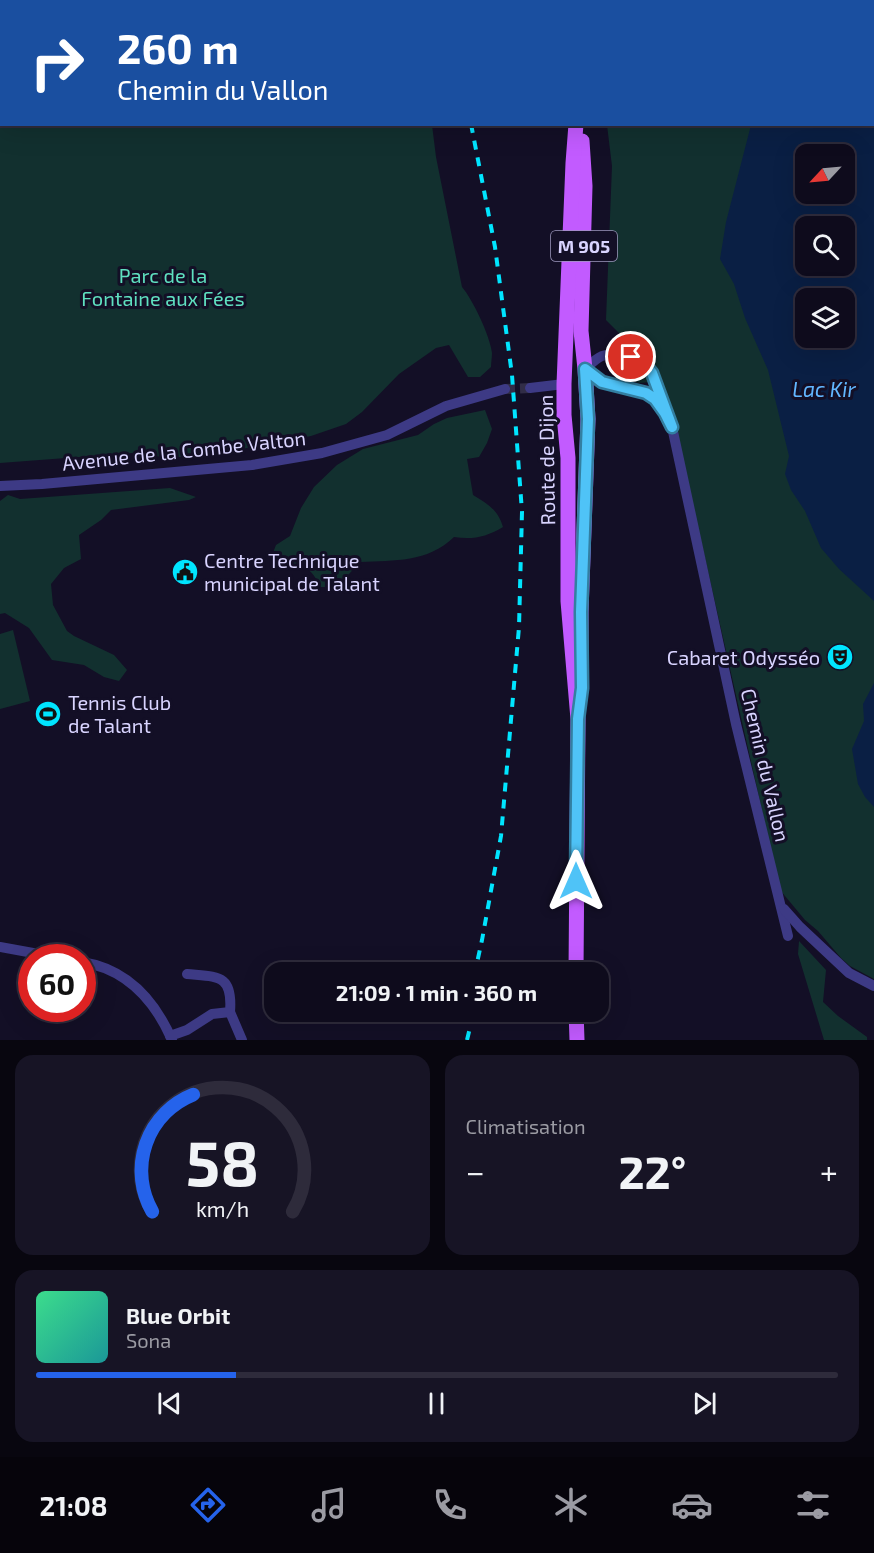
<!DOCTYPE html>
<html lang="fr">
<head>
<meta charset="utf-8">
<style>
  body { margin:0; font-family:"Exo 2",sans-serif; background:#171425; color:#f1f3f6; height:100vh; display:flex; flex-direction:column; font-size:22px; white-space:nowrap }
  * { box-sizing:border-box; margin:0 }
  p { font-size:20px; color:#9b9ba3 }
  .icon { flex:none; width:33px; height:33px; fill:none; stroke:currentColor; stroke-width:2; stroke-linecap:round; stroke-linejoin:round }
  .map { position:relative; height:1040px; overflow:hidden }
  .sheet { display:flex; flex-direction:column; gap:15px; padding:15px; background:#08060f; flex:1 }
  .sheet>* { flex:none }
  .top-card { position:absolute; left:0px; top:0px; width:874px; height:126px; box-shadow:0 6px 24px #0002,0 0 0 2px #2e2b3b; background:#1a4fa0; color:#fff; overflow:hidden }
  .needle { width:39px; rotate:244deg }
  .buttons { position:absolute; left:795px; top:144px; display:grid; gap:12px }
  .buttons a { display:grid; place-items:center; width:60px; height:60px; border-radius:12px; background:#0e0b1c; box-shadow:0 6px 24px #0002,0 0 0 2px #2e2b3b; font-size:30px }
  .speed { position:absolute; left:18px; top:944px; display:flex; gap:12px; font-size:30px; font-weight:700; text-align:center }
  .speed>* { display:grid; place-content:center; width:78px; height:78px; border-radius:50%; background:#0e0b1c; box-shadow:0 6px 24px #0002,0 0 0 2px #2e2b3b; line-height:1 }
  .speed .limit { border:9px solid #d22; background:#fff; color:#111 }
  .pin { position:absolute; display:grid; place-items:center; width:51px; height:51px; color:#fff; margin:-26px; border:3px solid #fff; border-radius:50%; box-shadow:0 2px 6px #0007 }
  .me { position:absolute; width:66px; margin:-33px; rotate:0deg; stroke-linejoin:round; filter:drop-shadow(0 0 4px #0008) }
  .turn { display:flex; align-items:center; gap:21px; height:126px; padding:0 18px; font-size:27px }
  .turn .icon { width:78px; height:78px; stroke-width:2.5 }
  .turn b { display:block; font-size:42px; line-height:51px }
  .big { font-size:45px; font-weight:700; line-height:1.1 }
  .sheet .card { flex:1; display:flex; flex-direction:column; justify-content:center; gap:9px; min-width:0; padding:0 21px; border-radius:18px; background:#171425 }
  .sheet .dial { align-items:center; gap:0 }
  .dial svg { height:156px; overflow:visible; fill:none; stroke:#2e2b3b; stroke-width:7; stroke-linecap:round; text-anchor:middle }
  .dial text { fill:#f1f3f6; stroke:none }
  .song { display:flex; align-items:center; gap:18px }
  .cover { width:72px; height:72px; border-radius:9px; background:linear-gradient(135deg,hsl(150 70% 55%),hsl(180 70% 35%)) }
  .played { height:6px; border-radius:3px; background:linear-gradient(90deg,#2563eb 25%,#2e2b3b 25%) }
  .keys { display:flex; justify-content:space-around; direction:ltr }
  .heat { display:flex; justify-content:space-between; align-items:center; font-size:33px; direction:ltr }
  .sheet .tiles { flex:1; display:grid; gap:15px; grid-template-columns:1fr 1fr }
  .card:last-child { grid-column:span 2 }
  .trip { position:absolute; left:264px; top:962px; width:345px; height:60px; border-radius:18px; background:#0e0b1c; box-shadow:0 6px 24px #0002,0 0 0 2px #2e2b3b; font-weight:700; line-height:60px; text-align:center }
  .tabs { display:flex; height:96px; justify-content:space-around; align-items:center; background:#06040b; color:#9b9ba3 }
  .tabs .icon { width:42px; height:42px }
  .tabs .active { color:#2563eb }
  .tabs b { font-size:27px; color:#f1f3f6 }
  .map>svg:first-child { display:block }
  .green { fill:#12302f; fill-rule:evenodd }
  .water { fill:#0a1f44; fill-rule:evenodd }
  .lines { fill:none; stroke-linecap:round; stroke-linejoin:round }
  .minor-tunnel { stroke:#312d47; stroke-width:10; stroke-dasharray:10 5; stroke-linecap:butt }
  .minor { stroke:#3d3a85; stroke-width:10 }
  .primary { stroke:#c25bff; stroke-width:15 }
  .rail { stroke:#00e5ff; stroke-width:4; stroke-dasharray:9 8; stroke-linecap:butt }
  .route-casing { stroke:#337fa1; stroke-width:15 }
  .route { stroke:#4fc3f7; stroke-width:10 }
  .labels { text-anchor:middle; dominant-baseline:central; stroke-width:6; stroke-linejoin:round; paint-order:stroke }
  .shield { fill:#130f26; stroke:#9e99be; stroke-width:1.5 }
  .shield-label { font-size:18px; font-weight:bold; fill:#d9d4ff }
  .park-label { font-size:20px; fill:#5fe0c0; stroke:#130f26 }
  .street-label { font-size:20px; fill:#d9d4ff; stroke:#130f26 }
  .poi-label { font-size:20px; fill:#d9d4ff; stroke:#130f26; text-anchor:start }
  .water-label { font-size:21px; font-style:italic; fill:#62b6ff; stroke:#130f26 }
</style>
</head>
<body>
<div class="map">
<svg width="874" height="1040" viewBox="0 0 874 1040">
  <rect width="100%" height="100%" fill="#130f26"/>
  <g class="green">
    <path d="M 0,0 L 411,0 L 412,1 L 2,2 L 2,124 L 432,125 L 436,157 L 462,287 C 473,300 490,336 492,353 C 492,357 491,363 491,367 L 480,377 L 468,377 L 449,345 L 436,348 L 399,374 L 362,412 L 346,424 L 311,436 L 198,457 L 163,457 L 132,453 L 0,463 Z"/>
    <path d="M 589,0 L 874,0 L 874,979 L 850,966 L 841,958 L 818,931 L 805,920 L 780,890 L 701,540 L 659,393 L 650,359 L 630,348 L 621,335 L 606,320 L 612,166 L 607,125 L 873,124 L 873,2 L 589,2 ZM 806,154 L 844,154 L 844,194 L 806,194 ZM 806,226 L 844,226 L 844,266 L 806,266 ZM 806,298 L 844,298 L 844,338 L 806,338 Z"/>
    <path d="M 616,362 C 631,363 641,369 650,382 L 640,383 L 615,378 Z"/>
    <path d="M 485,410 L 492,429 L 487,443 L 479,457 L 467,459 L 473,495 C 488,504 498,510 503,527 C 486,537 473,540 454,537 C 427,563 395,560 360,562 L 349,574 L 343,587 L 321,587 C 308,564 305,565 280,569 L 271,558 L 276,545 L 290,536 L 301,508 L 314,487 L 337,465 L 363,449 L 418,435 L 434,424 L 447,418 Z"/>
    <polygon points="170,488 196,497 189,500 111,510 101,520 79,535 81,559 64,568 51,584 53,605 67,631 74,636 114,655 127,670 119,681 104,677 84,665 52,660 29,628 5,613 0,614 0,501 8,495 20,499"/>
    <polygon points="13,630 30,701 0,709 0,634"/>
    <polygon points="799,941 826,970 823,1002 838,1016 867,1037 867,1040 824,1040 798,954"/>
  </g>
  <g class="water">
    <path d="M 787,0 L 874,0 L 874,601 L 839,569 L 821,548 L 805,511 L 791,490 L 785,474 L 789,456 L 768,370 L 745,318 L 734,284 L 720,259 L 726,222 L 751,125 L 873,124 L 873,2 L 787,1 ZM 806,154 L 844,154 L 844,194 L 806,194 ZM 806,226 L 844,226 L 844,266 L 806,266 ZM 806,298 L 844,298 L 844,338 L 806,338 Z"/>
    <polygon points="874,683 874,807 865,797 858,784 852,749 864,721 863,704"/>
  </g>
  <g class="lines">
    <polyline class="minor-tunnel" points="505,389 530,388"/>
    <g class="minor">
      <polyline points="530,388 564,384"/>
      <path d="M 672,427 L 665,413 L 655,399 L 646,393 L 602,382 L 585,369 C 600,355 602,353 622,356 C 629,357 638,359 644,364 C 659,377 666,408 672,427 L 736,724 L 788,936"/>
      <polyline points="0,486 42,484 252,465 322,453 387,435 446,406 505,389"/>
      <polyline points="784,909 800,927 849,973 874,986"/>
      <polyline points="0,947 55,957"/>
      <path d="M 82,962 C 127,969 155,1001 172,1040"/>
      <polyline points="230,1012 242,1040"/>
      <path d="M 170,1036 L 187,1030 L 212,1014 L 230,1012 C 233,974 218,977 187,974"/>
    </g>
    <g class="primary">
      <polyline points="564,0 564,2"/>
      <polyline points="581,648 581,612 588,419 585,369 581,331 585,186 582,141"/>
      <polyline points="576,972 578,719 568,601 568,458 564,415 564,384 573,163 576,124"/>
      <polyline points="576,1011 577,1040"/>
    </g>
    <g class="rail">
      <polyline points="453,0 454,2"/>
      <polyline points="471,124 495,247 512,375 522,512 519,627 501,836 482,940 475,972"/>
      <polyline points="467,1040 474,1011"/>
    </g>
  </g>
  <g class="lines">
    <defs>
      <polyline id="route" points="576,881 578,719 582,688 581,612 588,419 585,369 602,382 646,393 655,399 665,413 672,427 652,373 643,362 631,357"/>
    </defs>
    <use href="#route" class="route-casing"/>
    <use href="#route" class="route"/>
  </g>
  <defs>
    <symbol id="civic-disc" viewBox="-11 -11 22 22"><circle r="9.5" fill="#00e5ff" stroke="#130f26"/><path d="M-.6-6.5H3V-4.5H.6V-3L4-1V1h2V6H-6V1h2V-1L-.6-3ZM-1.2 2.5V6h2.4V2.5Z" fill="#111"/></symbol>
    <symbol id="theatre-disc" viewBox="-11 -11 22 22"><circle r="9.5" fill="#00e5ff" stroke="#130f26"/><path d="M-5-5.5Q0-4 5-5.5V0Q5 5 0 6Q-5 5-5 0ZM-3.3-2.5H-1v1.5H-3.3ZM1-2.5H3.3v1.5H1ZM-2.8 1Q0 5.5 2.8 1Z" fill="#111"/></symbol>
    <symbol id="stadium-disc" viewBox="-11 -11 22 22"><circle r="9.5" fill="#00e5ff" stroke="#130f26"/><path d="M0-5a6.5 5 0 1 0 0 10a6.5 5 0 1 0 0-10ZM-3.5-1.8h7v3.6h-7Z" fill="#111"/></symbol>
  </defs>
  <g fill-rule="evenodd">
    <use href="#civic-disc" x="170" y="557" width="30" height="30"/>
    <use href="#theatre-disc" x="825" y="642" width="30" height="30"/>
    <use href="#stadium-disc" x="33" y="699" width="30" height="30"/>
  </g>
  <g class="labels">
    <rect class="shield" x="551" y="231" width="66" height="30" rx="4.5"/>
    <g class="shield-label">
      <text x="584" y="246">M 905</text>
    </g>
    <g class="park-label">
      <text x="163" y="275">Parc de la<tspan x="163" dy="23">Fontaine aux Fées</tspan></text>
    </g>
    <g class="street-label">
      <text transform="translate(184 450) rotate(-6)">Avenue de la Combe Valton</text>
      <text transform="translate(546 460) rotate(-91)">Route de Dijon</text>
      <text transform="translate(766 765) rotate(77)">Chemin du Vallon</text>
    </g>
    <g class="poi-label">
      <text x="204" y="560">Centre Technique<tspan x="204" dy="23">municipal de Talant</tspan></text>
      <text x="820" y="657" text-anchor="end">Cabaret Odysséo</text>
      <text x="68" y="702">Tennis Club<tspan x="68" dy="23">de Talant</tspan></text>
    </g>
    <g class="water-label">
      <text x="824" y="388">Lac Kir</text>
    </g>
  </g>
</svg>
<div class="buttons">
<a><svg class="needle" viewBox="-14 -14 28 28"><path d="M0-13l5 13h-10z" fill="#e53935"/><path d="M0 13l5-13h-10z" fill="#9b9ba3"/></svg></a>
<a><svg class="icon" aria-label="search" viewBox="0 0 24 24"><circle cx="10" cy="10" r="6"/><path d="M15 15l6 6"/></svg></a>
<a><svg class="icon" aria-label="layers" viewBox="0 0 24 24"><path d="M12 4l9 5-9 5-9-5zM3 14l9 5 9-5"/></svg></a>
</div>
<div class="speed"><div class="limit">60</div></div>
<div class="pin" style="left:631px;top:357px;background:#d93025"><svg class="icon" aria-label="arrive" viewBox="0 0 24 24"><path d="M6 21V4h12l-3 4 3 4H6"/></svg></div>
<svg class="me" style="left:576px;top:881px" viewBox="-20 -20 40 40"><path d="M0-17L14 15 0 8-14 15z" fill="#4fc3f7" stroke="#fff" stroke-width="4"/></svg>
<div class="trip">21:09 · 1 min · 360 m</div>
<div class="top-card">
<div class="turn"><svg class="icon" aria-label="right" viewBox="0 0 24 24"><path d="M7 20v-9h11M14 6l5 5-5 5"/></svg><div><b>260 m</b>Chemin du Vallon</div></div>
</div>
</div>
<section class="sheet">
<div class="tiles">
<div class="card dial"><svg viewBox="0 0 100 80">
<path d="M14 69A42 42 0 1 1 86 69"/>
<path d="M14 69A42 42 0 0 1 35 9" stroke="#2563eb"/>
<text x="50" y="56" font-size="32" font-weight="700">58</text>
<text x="50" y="72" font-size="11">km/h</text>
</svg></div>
<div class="card"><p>Climatisation</p>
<div class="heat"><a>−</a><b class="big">22°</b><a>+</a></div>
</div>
<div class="card">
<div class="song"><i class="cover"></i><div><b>Blue Orbit</b><p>Sona</p></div></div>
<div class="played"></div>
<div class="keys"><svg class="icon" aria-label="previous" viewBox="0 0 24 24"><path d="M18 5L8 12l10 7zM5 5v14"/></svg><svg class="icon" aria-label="pause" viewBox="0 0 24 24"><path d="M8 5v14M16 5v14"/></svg><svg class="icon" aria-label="next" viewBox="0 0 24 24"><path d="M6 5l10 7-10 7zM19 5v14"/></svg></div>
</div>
</div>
</section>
<nav class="tabs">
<b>21:08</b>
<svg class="icon active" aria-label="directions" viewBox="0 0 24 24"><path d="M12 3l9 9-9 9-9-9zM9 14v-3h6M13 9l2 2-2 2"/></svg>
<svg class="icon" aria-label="music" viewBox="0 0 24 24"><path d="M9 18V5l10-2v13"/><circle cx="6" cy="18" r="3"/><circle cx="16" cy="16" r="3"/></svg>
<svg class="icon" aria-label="phone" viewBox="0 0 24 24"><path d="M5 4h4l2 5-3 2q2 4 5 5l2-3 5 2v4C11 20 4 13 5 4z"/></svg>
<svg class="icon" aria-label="climate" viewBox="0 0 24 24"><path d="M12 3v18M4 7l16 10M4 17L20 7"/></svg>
<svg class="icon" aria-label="car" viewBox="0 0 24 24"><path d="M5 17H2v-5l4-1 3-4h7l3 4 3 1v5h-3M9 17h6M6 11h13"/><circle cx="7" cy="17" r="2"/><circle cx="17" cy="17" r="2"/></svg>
<svg class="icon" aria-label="filters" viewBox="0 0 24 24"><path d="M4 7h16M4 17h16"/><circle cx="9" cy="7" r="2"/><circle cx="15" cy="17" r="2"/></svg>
</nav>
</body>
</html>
